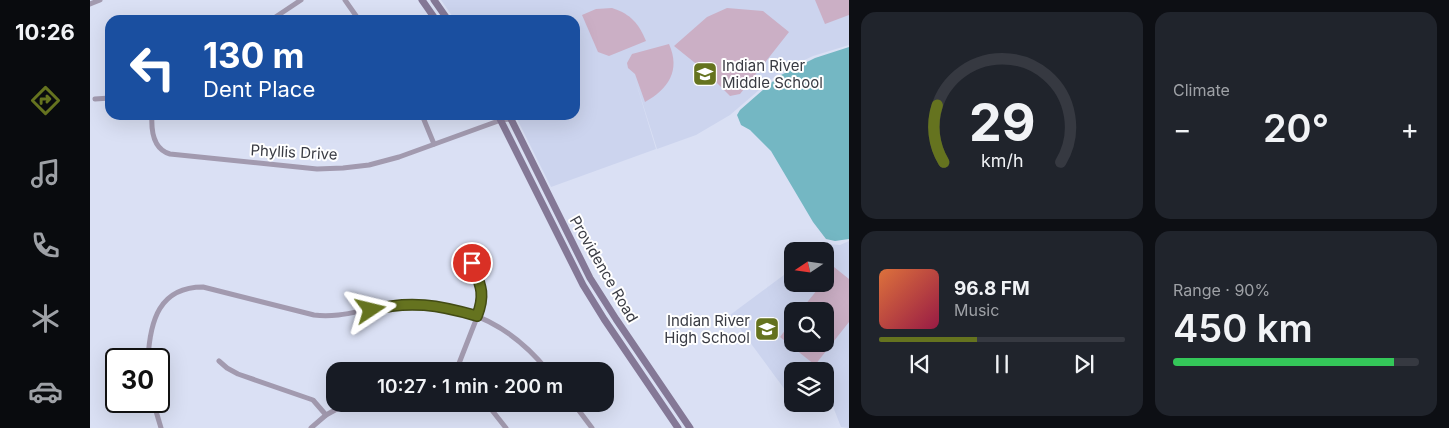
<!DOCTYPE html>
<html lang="en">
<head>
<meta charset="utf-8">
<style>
  body { margin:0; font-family:Inter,sans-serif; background:#20242c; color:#f1f3f6; height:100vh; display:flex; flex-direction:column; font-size:19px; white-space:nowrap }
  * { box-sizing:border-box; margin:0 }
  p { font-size:16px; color:#9ea1a6 }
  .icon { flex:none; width:28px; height:28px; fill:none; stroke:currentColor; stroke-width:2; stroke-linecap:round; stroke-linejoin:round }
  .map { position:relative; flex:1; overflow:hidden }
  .drawer { display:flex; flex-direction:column; gap:12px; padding:12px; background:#0d0f14; width:600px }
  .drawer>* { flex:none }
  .guide { position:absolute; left:15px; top:15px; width:475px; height:105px; border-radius:15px; box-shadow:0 5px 20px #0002; background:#1a4fa0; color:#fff; overflow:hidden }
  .needle { width:32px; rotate:257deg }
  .fabs { position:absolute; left:694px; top:242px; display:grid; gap:10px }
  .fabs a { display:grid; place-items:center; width:50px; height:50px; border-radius:10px; background:#171b24; box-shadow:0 5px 20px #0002; font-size:25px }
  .speed { position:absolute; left:15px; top:348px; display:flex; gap:10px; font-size:25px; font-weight:700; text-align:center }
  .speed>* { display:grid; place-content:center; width:65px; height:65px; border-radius:50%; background:#171b24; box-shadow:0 5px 20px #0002; line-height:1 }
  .speed .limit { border:2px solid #111; border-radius:8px; background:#fff; color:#111 }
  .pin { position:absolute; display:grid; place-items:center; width:42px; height:42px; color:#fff; margin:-21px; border:2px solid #fff; border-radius:50%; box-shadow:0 1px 5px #0007 }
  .me { position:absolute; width:55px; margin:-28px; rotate:80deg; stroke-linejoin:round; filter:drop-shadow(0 0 4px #0008) }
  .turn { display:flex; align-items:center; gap:18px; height:105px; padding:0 15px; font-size:22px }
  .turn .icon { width:65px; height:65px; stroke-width:2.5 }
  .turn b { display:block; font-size:35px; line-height:42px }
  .big { font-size:38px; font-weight:600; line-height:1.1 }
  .drawer .widget { flex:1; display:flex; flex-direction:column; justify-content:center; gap:8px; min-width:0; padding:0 18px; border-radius:15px; background:#20242c }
  .drawer .dial { align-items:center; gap:0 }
  .dial svg { height:130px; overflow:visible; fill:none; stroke:#363941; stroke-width:7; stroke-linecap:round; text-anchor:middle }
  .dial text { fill:#f1f3f6; stroke:none }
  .song { display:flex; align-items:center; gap:15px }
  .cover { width:60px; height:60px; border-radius:8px; background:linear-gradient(135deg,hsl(20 70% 55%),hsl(340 70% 35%)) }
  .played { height:5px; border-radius:2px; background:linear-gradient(90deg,#65731f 40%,#363941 40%) }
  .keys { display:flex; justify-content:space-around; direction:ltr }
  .heat { display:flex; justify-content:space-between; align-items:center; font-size:28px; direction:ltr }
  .charge { height:8px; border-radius:4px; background:linear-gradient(90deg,#34c759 90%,#363941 0) }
  .drawer .tiles { flex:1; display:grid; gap:12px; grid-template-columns:repeat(2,1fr) }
  .trip { position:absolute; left:236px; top:362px; width:288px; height:50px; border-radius:15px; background:#171b24; box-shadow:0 5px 20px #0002; font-weight:600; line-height:50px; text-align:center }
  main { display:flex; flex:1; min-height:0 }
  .tab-bar { display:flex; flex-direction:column; width:90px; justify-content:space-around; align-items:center; background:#090b0e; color:#9ea1a6 }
  .tab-bar .icon { width:35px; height:35px }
  .tab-bar .active { color:#65731f }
  .tab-bar b { font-size:22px; color:#f1f3f6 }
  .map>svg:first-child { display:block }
  .built { fill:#ccd4ee; fill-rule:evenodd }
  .green { fill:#cbafc5 }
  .water { fill:#74b7c3 }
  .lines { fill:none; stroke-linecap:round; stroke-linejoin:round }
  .minor { stroke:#a29aaf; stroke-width:5 }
  .secondary { stroke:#847896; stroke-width:7 }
  .route-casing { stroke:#424b14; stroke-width:12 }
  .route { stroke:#65731f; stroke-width:9 }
  .labels { text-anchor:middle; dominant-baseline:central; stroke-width:4; stroke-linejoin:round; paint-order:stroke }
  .poi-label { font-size:15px; fill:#393b43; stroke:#fff; text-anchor:start }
  .street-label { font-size:15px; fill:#393b43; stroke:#fff }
</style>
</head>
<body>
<main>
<nav class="tab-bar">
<b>10:26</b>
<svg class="icon active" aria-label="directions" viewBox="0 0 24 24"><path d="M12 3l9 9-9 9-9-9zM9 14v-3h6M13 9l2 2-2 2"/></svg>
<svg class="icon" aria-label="music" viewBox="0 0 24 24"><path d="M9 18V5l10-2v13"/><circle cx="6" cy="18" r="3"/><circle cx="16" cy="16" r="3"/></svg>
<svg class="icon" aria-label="phone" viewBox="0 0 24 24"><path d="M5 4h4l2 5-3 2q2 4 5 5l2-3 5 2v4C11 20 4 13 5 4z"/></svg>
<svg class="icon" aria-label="climate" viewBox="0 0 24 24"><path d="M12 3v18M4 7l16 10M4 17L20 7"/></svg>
<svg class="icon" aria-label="car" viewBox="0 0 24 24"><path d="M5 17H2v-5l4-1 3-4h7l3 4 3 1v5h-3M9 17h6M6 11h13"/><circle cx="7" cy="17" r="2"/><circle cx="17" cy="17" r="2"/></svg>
</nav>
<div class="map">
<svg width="759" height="428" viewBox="0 0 759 428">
  <rect width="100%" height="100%" fill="#dae0f4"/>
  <g class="built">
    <polygon points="351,0 759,0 759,45 723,56 691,71 640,115 606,135 567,149 544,76 541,73 544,76 566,149 461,187 425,115 485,115 485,20 365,20"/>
    <path d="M 759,241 L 759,428 L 751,427 L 742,404 L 735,392 L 735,371 L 702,371 L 701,398 L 640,315 L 702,269 L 702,284 L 735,284 L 735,251 L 726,251 L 736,244 L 750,245 ZM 702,311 L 735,311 L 735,344 L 702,344 Z"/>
  </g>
  <g class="green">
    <polygon points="725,0 759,0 759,15 735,24"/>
    <path d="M 522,8 C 541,14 549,24 556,41 L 519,56 L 508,52 L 492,15 L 506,9 Z"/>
    <polygon points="637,8 673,11 699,32 650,94 640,96 615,71 584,46 617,17"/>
    <path d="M 579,44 C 591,71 578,89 555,102 L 545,74 L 538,68 L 537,63 L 542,54 Z"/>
    <polygon points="744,267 759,279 759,322 725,365 690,337 702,321 702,344 735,344 735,311 710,311 732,284 735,284 735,279"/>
  </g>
  <polygon class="water" points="759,47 759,239 745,241 736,239 723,222 681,151 660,130 651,125 647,115 650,110 689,76 725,58"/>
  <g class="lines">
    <g class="minor">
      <polyline points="255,0 269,20"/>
      <polyline points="0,4 10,0"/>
      <polyline points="181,20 211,0"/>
      <polyline points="5,99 20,98"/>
      <path d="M 62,115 C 61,131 63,149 80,154 L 227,169 L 253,168 L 279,165 L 309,157 L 411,120 L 421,119"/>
      <polyline points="332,115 344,144"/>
      <path d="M 58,359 C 60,321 69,287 113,287 L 224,315 C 250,318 270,310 296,307 C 363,297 416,319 458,371"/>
      <polyline points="129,361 137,368 148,374 223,400 236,415"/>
      <polyline points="366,371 393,302 391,287 382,263"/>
      <polyline points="63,401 71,428"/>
      <polyline points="397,404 416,428"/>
      <polyline points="484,404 502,428"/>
      <polyline points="221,428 236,415 256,404"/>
    </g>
    <g class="secondary">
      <polyline points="332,0 346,20"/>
      <polyline points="344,0 358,20"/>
      <polyline points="408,115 493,285 514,319 588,428"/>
      <polyline points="419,115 500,278 526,319 600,428"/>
    </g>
  </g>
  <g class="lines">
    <defs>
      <path id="route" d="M 281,310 C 320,300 349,305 387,316 C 396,293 390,284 382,263"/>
    </defs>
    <use href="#route" class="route-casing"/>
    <use href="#route" class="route"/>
  </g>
  <defs>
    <symbol id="school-square" viewBox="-11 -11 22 22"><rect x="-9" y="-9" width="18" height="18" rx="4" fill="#65731f" stroke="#fff"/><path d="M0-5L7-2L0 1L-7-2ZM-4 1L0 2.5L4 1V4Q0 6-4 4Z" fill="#fff"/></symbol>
  </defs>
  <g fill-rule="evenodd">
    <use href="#school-square" x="601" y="60" width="28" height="28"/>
    <use href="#school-square" x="663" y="315" width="28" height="28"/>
  </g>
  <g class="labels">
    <g class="poi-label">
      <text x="632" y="65">Indian River<tspan x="632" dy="17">Middle School</tspan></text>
      <text x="660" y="320" text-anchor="end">Indian River<tspan x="660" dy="17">High School</tspan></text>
    </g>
    <g class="street-label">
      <text transform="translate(204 152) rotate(3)">Phyllis Drive</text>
      <text transform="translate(514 269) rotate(60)">Providence Road</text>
    </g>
  </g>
</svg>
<div class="fabs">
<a><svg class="needle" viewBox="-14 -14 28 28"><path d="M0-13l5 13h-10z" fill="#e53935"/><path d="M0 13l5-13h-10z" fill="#9ea1a6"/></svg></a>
<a><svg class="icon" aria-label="search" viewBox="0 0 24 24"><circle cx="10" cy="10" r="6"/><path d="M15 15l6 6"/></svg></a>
<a><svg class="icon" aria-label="layers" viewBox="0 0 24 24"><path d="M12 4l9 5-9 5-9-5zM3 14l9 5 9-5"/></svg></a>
</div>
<div class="speed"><div class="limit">30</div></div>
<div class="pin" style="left:382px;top:263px;background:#d93025"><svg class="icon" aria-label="arrive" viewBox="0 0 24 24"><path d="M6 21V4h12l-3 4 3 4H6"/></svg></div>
<svg class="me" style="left:281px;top:310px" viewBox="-20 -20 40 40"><path d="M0-17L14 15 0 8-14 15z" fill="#65731f" stroke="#fff" stroke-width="4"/></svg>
<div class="trip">10:27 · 1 min · 200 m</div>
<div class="guide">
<div class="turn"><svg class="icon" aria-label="left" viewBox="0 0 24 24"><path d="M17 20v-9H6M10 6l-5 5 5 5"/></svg><div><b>130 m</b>Dent Place</div></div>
</div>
</div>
<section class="drawer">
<div class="tiles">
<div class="widget dial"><svg viewBox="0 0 100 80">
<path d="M14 69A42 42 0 1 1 86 69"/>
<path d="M14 69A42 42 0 0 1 10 34" stroke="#65731f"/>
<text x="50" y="56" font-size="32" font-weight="700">29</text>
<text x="50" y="72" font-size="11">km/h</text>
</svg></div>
<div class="widget"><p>Climate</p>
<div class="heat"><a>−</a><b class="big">20°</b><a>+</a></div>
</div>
<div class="widget">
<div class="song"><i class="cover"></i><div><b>96.8 FM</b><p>Music</p></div></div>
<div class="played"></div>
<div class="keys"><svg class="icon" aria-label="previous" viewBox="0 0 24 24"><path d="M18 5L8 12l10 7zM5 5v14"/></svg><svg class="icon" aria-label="pause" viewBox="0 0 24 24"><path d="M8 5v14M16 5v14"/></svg><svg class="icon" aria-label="next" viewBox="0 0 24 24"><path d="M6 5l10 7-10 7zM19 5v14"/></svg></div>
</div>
<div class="widget"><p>Range · 90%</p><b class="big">450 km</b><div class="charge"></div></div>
</div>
</section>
</main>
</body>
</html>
